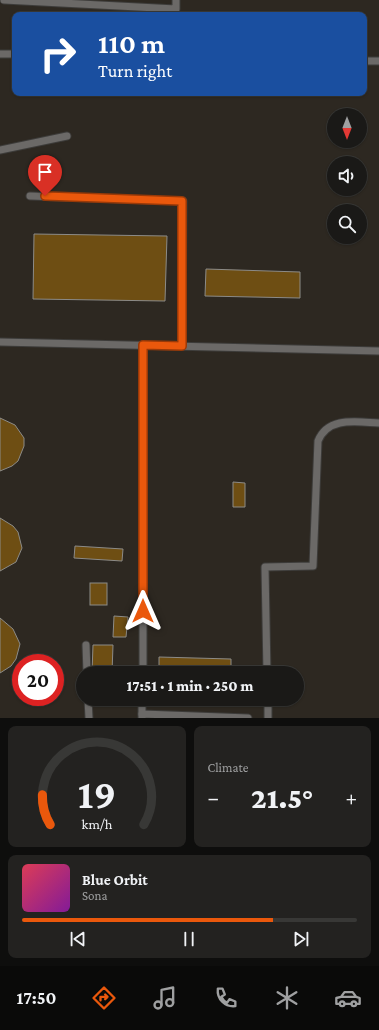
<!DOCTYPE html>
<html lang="en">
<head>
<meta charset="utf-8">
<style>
  body { margin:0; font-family:"Crimson Pro",serif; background:#232220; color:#f1f3f6; height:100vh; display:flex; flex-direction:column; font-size:15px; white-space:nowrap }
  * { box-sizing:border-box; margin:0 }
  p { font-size:13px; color:#9fa0a1 }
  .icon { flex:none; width:22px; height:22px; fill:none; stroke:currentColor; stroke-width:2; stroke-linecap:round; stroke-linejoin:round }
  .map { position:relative; height:718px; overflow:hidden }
  .drawer { display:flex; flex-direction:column; gap:8px; padding:8px; background:#0e0e0d; flex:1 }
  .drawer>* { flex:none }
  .banner { position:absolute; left:12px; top:12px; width:355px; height:84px; border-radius:8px; box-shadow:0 1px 3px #0004,0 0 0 1px #383836; background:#1a4fa0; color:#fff; overflow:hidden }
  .needle { width:26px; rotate:180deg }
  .controls { position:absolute; left:327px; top:108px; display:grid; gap:8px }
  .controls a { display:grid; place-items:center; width:40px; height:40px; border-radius:50%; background:#1a1917; box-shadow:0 1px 3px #0004,0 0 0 1px #383836; font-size:20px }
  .speed { position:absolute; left:12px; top:654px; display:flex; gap:8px; font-size:20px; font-weight:700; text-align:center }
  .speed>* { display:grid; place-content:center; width:52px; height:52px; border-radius:50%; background:#1a1917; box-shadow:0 1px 3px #0004,0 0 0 1px #383836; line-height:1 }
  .speed .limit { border:6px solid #d22; background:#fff; color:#111 }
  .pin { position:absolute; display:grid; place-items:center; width:34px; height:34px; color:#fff; margin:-41px -17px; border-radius:50% 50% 50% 0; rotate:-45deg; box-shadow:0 0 4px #0007 }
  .pin .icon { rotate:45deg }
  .me { position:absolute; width:44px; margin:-22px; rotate:0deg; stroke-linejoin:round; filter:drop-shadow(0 0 3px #0008) }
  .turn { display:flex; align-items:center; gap:14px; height:84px; padding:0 20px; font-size:18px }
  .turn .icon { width:52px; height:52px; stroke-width:2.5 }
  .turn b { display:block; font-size:28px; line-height:34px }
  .big { font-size:30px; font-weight:800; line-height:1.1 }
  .drawer .card { flex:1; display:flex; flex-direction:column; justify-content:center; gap:6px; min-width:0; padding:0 14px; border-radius:8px; background:#232220 }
  .drawer .dial { align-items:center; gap:0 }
  .dial svg { height:104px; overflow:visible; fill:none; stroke:#383836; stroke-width:7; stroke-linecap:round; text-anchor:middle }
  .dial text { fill:#f1f3f6; stroke:none }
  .song { display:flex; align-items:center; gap:12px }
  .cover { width:48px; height:48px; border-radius:6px; background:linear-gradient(135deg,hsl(350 70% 55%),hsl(290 70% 35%)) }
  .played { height:4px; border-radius:2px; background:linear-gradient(90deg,#ea580c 75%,#383836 75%) }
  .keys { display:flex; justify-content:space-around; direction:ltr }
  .heat { display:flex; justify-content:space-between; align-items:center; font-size:22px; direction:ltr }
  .drawer .tiles { flex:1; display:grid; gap:8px; grid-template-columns:1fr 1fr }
  .card:last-child { grid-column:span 2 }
  .trip { position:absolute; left:76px; top:666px; width:228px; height:40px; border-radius:20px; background:#1a1917; box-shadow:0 1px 3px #0004,0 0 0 1px #383836; font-weight:800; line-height:40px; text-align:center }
  .tab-bar { display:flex; height:64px; justify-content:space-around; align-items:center; background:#0a0a09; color:#9fa0a1 }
  .tab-bar .icon { width:28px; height:28px }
  .tab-bar .selected { color:#ea580c }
  .tab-bar b { font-size:18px; color:#f1f3f6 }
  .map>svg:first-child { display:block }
  .built { fill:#2d2821; fill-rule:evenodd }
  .building { fill:#6e4e13; stroke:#8c8b88 }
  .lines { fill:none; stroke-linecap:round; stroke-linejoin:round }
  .service-casing { stroke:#3d3c3a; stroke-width:9 }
  .service { stroke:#6b6967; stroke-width:7 }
  .route-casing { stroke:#983908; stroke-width:10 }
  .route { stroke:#ea580c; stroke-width:7 }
</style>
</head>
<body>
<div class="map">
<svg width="379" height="718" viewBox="0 0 379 718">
  <rect width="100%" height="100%" fill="#23211f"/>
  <path class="built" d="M 0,0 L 379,0 L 379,718 L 0,718 ZM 15,15 L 364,15 L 364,93 L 15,93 ZM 334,115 L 360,115 L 360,141 L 334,141 ZM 334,163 L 360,163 L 360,189 L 334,189 ZM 334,211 L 360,211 L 360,237 L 334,237 ZM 21,663 L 55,663 L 55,697 L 21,697 ZM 83,673 L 297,673 L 297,699 L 83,699 Z"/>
  <g class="building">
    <polygon points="34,234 167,236 165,301 33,299"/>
    <polygon points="206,269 300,272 300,298 205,296"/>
    <polygon points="0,418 15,425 24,438 24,446 18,461 12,466 0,471"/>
    <polygon points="233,482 245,483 245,507 233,507"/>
    <polygon points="0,518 13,526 18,532 22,548 16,562 0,571"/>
    <polygon points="75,546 123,549 122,561 74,558"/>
    <rect x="90" y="583" width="17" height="22"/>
    <polygon points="114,616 128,617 126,637 113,637"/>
    <polygon points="0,618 13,629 20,644 16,659 11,666 0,673"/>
    <polygon points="93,645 113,645 112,673 92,673"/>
    <polygon points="159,657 231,659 231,673 159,673"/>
  </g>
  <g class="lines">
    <defs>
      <g id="service">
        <polyline points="4,0 176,9 176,0"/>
        <polyline points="0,54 15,54"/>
        <polyline points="364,61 379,61"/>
        <polyline points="0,150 67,136"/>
        <polyline points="30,196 183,201 182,346"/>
        <polyline points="0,342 379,351"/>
        <polyline points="86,645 87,673"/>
        <polyline points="143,673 143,345"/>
        <path d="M 267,673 L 265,567 L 313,566 L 318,441 C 328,416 357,422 379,423"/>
        <polyline points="88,699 89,718"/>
        <polyline points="268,699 268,718"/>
        <polyline points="142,714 142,699"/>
        <polyline points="142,718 142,714 248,718"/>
      </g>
    </defs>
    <use href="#service" class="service-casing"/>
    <use href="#service" class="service"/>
  </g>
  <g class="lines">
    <defs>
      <polyline id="route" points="45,196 182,201 182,346 143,345 143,611"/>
    </defs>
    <use href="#route" class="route-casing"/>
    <use href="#route" class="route"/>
  </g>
</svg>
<div class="controls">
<a><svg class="needle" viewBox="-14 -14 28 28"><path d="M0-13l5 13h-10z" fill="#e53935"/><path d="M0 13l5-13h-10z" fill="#9fa0a1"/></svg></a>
<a><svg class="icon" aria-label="sound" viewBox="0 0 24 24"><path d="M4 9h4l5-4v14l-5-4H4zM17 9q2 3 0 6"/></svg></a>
<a><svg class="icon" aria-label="search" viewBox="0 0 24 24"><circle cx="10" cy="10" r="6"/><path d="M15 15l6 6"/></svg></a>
</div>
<div class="speed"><div class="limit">20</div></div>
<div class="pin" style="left:45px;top:196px;background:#d93025"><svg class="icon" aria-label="arrive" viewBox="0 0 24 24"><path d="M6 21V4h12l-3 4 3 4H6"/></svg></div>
<svg class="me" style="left:143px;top:611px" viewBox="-20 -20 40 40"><path d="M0-17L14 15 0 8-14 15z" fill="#ea580c" stroke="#fff" stroke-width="4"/></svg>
<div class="trip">17:51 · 1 min · 250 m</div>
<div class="banner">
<div class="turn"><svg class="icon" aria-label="right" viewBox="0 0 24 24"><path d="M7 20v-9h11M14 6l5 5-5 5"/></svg><div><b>110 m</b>Turn right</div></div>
</div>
</div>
<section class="drawer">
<div class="tiles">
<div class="card dial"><svg viewBox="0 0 100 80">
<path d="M14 69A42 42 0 1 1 86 69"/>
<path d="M14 69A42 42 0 0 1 8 46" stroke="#ea580c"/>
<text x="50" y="56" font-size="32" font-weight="700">19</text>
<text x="50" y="72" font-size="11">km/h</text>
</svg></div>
<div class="card"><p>Climate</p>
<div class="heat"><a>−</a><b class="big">21.5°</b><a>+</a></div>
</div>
<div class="card">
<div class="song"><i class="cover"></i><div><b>Blue Orbit</b><p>Sona</p></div></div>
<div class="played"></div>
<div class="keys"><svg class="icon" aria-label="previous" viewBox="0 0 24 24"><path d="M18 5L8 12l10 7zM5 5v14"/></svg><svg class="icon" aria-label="pause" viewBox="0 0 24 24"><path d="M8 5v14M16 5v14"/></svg><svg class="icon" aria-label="next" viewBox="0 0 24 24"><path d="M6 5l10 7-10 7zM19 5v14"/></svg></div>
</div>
</div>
</section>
<nav class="tab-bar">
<b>17:50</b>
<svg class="icon selected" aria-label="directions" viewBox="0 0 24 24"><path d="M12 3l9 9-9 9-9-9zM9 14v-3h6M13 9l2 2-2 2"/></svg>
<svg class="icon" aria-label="music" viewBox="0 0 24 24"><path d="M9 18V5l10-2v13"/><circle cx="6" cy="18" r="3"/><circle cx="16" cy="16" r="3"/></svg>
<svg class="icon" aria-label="phone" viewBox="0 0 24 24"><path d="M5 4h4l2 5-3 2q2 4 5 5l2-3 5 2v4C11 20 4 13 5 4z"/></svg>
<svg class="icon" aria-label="climate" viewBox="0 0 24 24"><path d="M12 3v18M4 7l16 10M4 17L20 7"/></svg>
<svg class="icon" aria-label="car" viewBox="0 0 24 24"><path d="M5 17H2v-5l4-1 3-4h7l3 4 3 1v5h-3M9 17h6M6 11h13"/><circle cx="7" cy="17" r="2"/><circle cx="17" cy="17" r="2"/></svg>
</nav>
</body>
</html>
